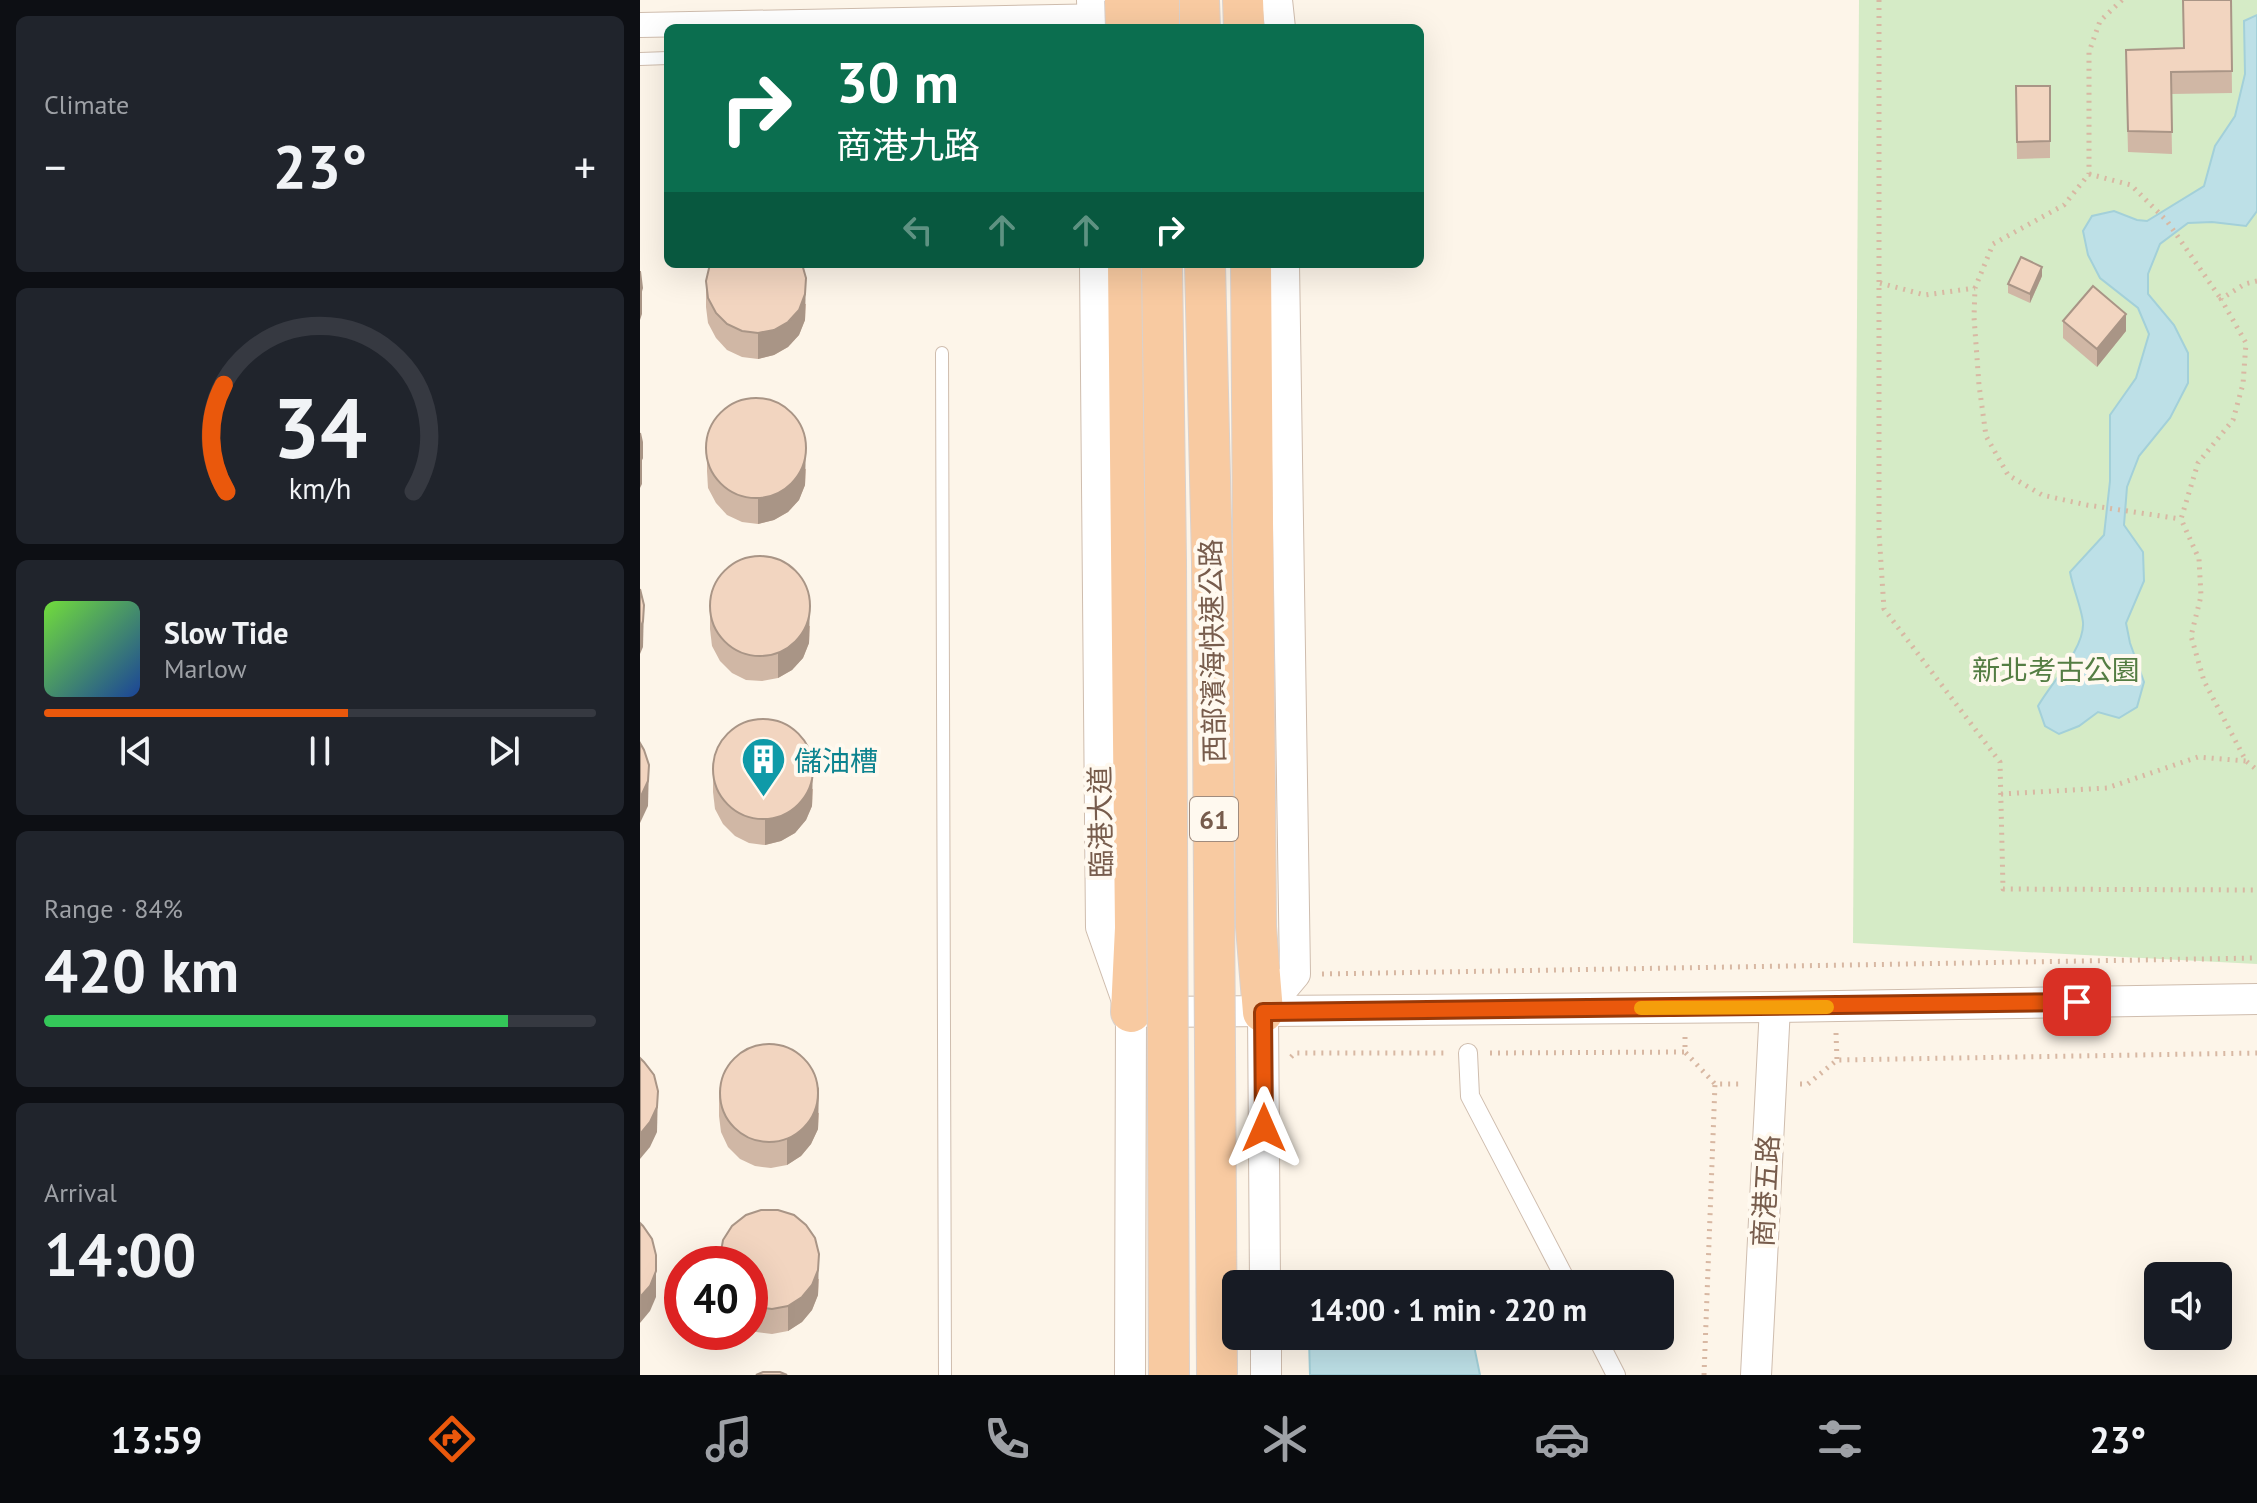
<!DOCTYPE html>
<html lang="en">
<head>
<meta charset="utf-8">
<style>
  body { margin:0; font-family:"PT Sans","Noto Sans TC",sans-serif; background:#20242c; color:#f1f3f6; height:100vh; display:flex; flex-direction:column; font-size:30px; white-space:nowrap }
  * { box-sizing:border-box; margin:0 }
  p { font-size:26px; color:#9ea1a6 }
  .icon { flex:none; width:44px; height:44px; fill:none; stroke:currentColor; stroke-width:2; stroke-linecap:round; stroke-linejoin:round }
  .map { position:relative; flex:1; overflow:hidden }
  .sheet { display:flex; flex-direction:column; gap:16px; padding:16px; background:#0d0f14; width:640px }
  .sheet>* { flex:none }
  .banner { position:absolute; left:24px; top:24px; width:760px; height:244px; border-radius:12px; box-shadow:0 8px 32px #0002; background:#0b6e4f; color:#fff; overflow:hidden }
  .controls { position:absolute; left:1504px; top:1262px; display:grid; gap:16px }
  .controls a { display:grid; place-items:center; width:88px; height:88px; border-radius:12px; background:#171b24; box-shadow:0 8px 32px #0002; font-size:40px }
  .speed { position:absolute; left:24px; top:1246px; display:flex; gap:16px; font-size:40px; font-weight:700; text-align:center }
  .speed>* { display:grid; place-content:center; width:104px; height:104px; border-radius:50%; background:#171b24; box-shadow:0 8px 32px #0002; line-height:1 }
  .speed .limit { border:12px solid #d22; background:#fff; color:#111 }
  .pin { position:absolute; display:grid; place-items:center; width:68px; height:68px; color:#fff; margin:-34px; border-radius:16px; box-shadow:0 4px 12px #0006 }
  .me { position:absolute; width:88px; margin:-44px; rotate:0deg; stroke-linejoin:round; filter:drop-shadow(0 0 6px #0008) }
  .turn { display:flex; align-items:center; gap:28px; height:168px; padding:0 40px; font-size:36px }
  .turn .icon { width:104px; height:104px; stroke-width:2.5 }
  .turn b { display:block; font-size:56px; line-height:68px }
  .lanes { display:flex; align-items:center; height:76px; padding:0 40px; background:#0003; justify-content:center; gap:40px; direction:ltr }
  .lanes .off { opacity:.35 }
  .big { font-size:60px; font-weight:800; line-height:1.1 }
  .sheet .widget { flex:1; display:flex; flex-direction:column; justify-content:center; gap:12px; min-width:0; padding:0 28px; border-radius:12px; background:#20242c }
  .sheet .dial { align-items:center; gap:0 }
  .dial svg { height:208px; overflow:visible; fill:none; stroke:#363941; stroke-width:7; stroke-linecap:round; text-anchor:middle }
  .dial text { fill:#f1f3f6; stroke:none }
  .song { display:flex; align-items:center; gap:24px }
  .cover { width:96px; height:96px; border-radius:12px; background:linear-gradient(135deg,hsl(100 70% 55%),hsl(220 70% 35%)) }
  .played { height:8px; border-radius:4px; background:linear-gradient(90deg,#ea580c 55%,#363941 55%) }
  .keys { display:flex; justify-content:space-around; direction:ltr }
  .heat { display:flex; justify-content:space-between; align-items:center; font-size:44px; direction:ltr }
  .charge { height:12px; border-radius:6px; background:linear-gradient(90deg,#34c759 84%,#363941 0) }
  .trip { position:absolute; left:582px; top:1270px; width:452px; height:80px; border-radius:12px; background:#171b24; box-shadow:0 8px 32px #0002; font-weight:800; line-height:80px; text-align:center }
  .tab-bar { display:flex; height:128px; justify-content:space-around; align-items:center; background:#090b0e; color:#9ea1a6 }
  .tab-bar .icon { width:56px; height:56px }
  .tab-bar .on { color:#ea580c }
  .tab-bar b { font-size:36px; color:#f1f3f6 }
  main { display:flex; flex:1; min-height:0 }
  .map>svg:first-child { display:block }
  .green { fill:#d5ebc6 }
  .water { fill:#bde0e7; stroke:#a3d0d9; stroke-width:2 }
  .lines { fill:none; stroke-linecap:round; stroke-linejoin:round }
  .service-casing { stroke:#cfbdae; stroke-width:14 }
  .pedestrian-casing { stroke:#cfbdae; stroke-width:20 }
  .minor-casing { stroke:#cfbdae; stroke-width:26 }
  .tertiary-casing { stroke:#cfbdae; stroke-width:32 }
  .trunk-casing { stroke:#d9d1cd; stroke-width:42 }
  .path { stroke:#d8b8a3; stroke-width:5; stroke-dasharray:2 6; stroke-linecap:butt }
  .service { stroke:#fff; stroke-width:12 }
  .pedestrian { stroke:#fff; stroke-width:18 }
  .minor { stroke:#fff; stroke-width:24 }
  .tertiary { stroke:#fff; stroke-width:30 }
  .trunk { stroke:#f8caa1; stroke-width:40 }
  .trunk-bridge-casing { stroke:#d9d1cd; stroke-width:42; stroke-linecap:butt }
  .trunk-bridge { stroke:#f8caa1; stroke-width:40 }
  .wall { fill:#d0b7a5 }
  .shaded-wall { fill:#a99586 }
  .building { fill:#f2d5c0; stroke:#a99586; stroke-width:2 }
  .route-casing { stroke:#983908; stroke-width:20 }
  .route { stroke:#ea580c; stroke-width:14 }
  .slow { stroke:#f59e0b; stroke-width:14 }
  .labels { text-anchor:middle; dominant-baseline:central; stroke-width:8; stroke-linejoin:round; paint-order:stroke }
  .shield { fill:#fff9ef; stroke:#a08b7d; stroke-width:2 }
  .shield-label { font-size:26px; font-weight:bold; fill:#775c4c }
  .street-label { font-size:28px; fill:#775c4c; stroke:#fff9ef }
  .park-label { font-size:28px; fill:#547d43; stroke:#fff9ef }
  .culture-label { font-size:28px; fill:#0d838f; stroke:#fff9ef; text-anchor:start }
</style>
</head>
<body>
<main>
<section class="sheet">
<div class="widget"><p>Climate</p>
<div class="heat"><a>−</a><b class="big">23°</b><a>+</a></div>
</div>
<div class="widget dial"><svg viewBox="0 0 100 80">
<path d="M14 69A42 42 0 1 1 86 69"/>
<path d="M14 69A42 42 0 0 1 13 28" stroke="#ea580c"/>
<text x="50" y="56" font-size="32" font-weight="700">34</text>
<text x="50" y="72" font-size="11">km/h</text>
</svg></div>
<div class="widget">
<div class="song"><i class="cover"></i><div><b>Slow Tide</b><p>Marlow</p></div></div>
<div class="played"></div>
<div class="keys"><svg class="icon" aria-label="previous" viewBox="0 0 24 24"><path d="M18 5L8 12l10 7zM5 5v14"/></svg><svg class="icon" aria-label="pause" viewBox="0 0 24 24"><path d="M8 5v14M16 5v14"/></svg><svg class="icon" aria-label="next" viewBox="0 0 24 24"><path d="M6 5l10 7-10 7zM19 5v14"/></svg></div>
</div>
<div class="widget"><p>Range · 84%</p><b class="big">420 km</b><div class="charge"></div></div>
<div class="widget"><p>Arrival</p><b class="big">14:00</b></div>
</section>
<div class="map">
<svg width="1617" height="1375" viewBox="0 0 1617 1375">
  <rect width="100%" height="100%" fill="#fdf5e9"/>
  <polygon class="green" points="1219,0 1617,0 1617,964 1213,943"/>
  <g class="water">
    <path d="M 1617,15 L 1617,211 L 1606,226 L 1572,222 L 1548,223 L 1520,244 L 1508,274 L 1508,294 L 1534,325 L 1548,353 L 1548,383 L 1530,418 L 1499,456 L 1487,487 L 1484,525 L 1503,552 L 1504,581 L 1486,623 L 1490,643 L 1504,682 L 1497,707 L 1479,718 L 1458,712 L 1439,726 L 1419,734 L 1405,726 L 1398,706 C 1411,683 1445,648 1443,622 C 1441,606 1433,589 1430,572 L 1464,535 L 1470,481 L 1470,415 L 1496,378 L 1509,334 L 1498,308 L 1460,278 L 1448,255 L 1443,231 L 1452,216 L 1474,211 L 1497,220 L 1507,221 L 1564,186 L 1575,146 L 1595,116 L 1605,74 L 1604,21 Z"/>
    <polygon points="716,1336 832,1336 840,1375 670,1375 669,1339"/>
  </g>
  <g class="lines">
    <defs>
      <g id="service">
        <polyline points="0,59 28,58"/>
        <polyline points="302,353 305,1375"/>
      </g>
      <g id="pedestrian">
        <polyline points="828,1053 830,1096 928,1284"/>
        <polyline points="956,1336 976,1375"/>
      </g>
      <polyline id="minor" points="0,25 470,16"/>
      <g id="tertiary">
        <polyline points="452,0 453,28"/>
        <polyline points="637,0 640,28"/>
        <polyline points="455,264 461,927 491,1012 490,1375"/>
        <polyline points="509,1012 1135,1007 1617,999"/>
        <polyline points="625,1284 623,1012 655,974 644,264"/>
        <polyline points="626,1336 626,1375"/>
        <polyline points="1116,1375 1135,1007"/>
      </g>
      <g id="trunk">
        <polyline points="559,0 560,28"/>
        <polyline points="603,0 604,28"/>
        <polyline points="488,264 495,928 491,1012"/>
        <polyline points="611,264 616,927 623,1012"/>
      </g>
    </defs>
    <use href="#service" class="service-casing"/>
    <use href="#pedestrian" class="pedestrian-casing"/>
    <use href="#minor" class="minor-casing"/>
    <use href="#tertiary" class="tertiary-casing"/>
    <use href="#trunk" class="trunk-casing"/>
    <g class="path">
      <polyline points="1239,0 1239,533 1244,609 1360,762 1363,889 1617,890"/>
      <polyline points="1482,0 1460,21 1449,52 1449,174 1424,205 1353,244 1335,288 1334,317 1339,385 1346,436 1368,475 1402,495 1447,505 1541,519"/>
      <polyline points="1449,174 1491,185 1527,221 1581,299"/>
      <polyline points="1617,281 1605,284 1581,299 1606,343 1603,384 1593,420 1558,463 1541,519 1559,559 1561,596 1551,636 1564,681 1606,761 1617,770"/>
      <polyline points="1240,283 1285,295 1335,288"/>
      <polyline points="1361,794 1467,788 1558,757 1606,761"/>
      <polyline points="682,974 1617,958"/>
      <polyline points="1196,1033 1197,1060"/>
      <polyline points="1045,1037 1045,1052 1075,1084 1102,1084"/>
      <polyline points="850,1053 1045,1052"/>
      <polyline points="651,1057 655,1053 808,1053"/>
      <polyline points="1160,1084 1168,1084 1197,1060 1617,1053"/>
      <polyline points="1064,1375 1075,1084"/>
    </g>
    <use href="#service" class="service"/>
    <use href="#pedestrian" class="pedestrian"/>
    <use href="#minor" class="minor"/>
    <use href="#tertiary" class="tertiary"/>
    <use href="#trunk" class="trunk"/>
    <defs>
      <g id="trunk-bridge">
        <polyline points="485,0 486,28"/>
        <polyline points="519,0 519,28"/>
        <polyline points="522,264 526,560 529,1375"/>
        <polyline points="565,264 572,562 577,1375"/>
      </g>
    </defs>
    <use href="#trunk-bridge" class="trunk-bridge-casing"/>
    <use href="#trunk-bridge" class="trunk-bridge"/>
  </g>
  <g class="wall">
    <polygon points="1591,0 1592,93 1531,94 1532,154 1488,152 1486,72 1544,48"/>
    <polygon points="1376,86 1410,86 1410,158 1377,159"/>
    <polygon points="1402,276 1390,303 1368,293 1368,284"/>
    <polygon points="66,281 166,304 165,320 159,335 148,347 134,355 118,359 102,357 87,350 76,338 68,323 66,307"/>
    <polygon points="1423,321 1486,331 1457,367 1423,338"/>
    <polygon points="67,446 166,469 165,485 159,500 148,512 134,520 118,524 102,522 87,515 76,503 68,488 67,471"/>
    <polygon points="70,604 170,626 169,643 163,658 152,670 138,678 122,681 106,680 92,673 80,661 72,646 70,629"/>
    <polygon points="73,767 173,789 172,806 166,820 155,833 141,841 125,845 109,843 95,836 83,824 75,809 73,792"/>
    <polygon points="79,1090 179,1113 178,1129 171,1144 161,1156 147,1165 131,1168 115,1166 100,1159 88,1147 81,1132 79,1116"/>
    <polygon points="80,1257 179,1279 178,1295 172,1310 162,1322 148,1331 132,1334 116,1332 110,1330 110,1264 80,1264"/>
  </g>
  <g class="shaded-wall">
    <polygon points="1402,267 1402,276 1390,303 1390,294"/>
    <polygon points="166,278 165,320 159,335 148,347 134,355 118,359 118,333"/>
    <polygon points="2,288 2,314 0,320 0,295"/>
    <polygon points="1486,314 1486,331 1457,367 1457,349"/>
    <polygon points="2,442 2,484 0,488 0,462"/>
    <polygon points="166,443 165,485 159,500 148,512 134,520 118,524 118,498"/>
    <polygon points="170,601 169,643 163,658 152,670 138,678 138,653"/>
    <polygon points="4,605 3,647 0,654 0,629"/>
    <polygon points="173,764 172,806 166,820 155,833 141,841 125,845 125,819"/>
    <polygon points="9,765 8,806 0,823 0,798"/>
    <polygon points="179,1087 178,1129 171,1144 161,1156 147,1165 147,1139"/>
    <polygon points="18,1091 17,1132 10,1147 0,1159 0,1134"/>
    <polygon points="179,1254 178,1295 172,1310 162,1322 148,1331 148,1306"/>
    <polygon points="16,1255 16,1297 10,1311 0,1323 0,1297"/>
  </g>
  <g class="building">
    <polygon points="1543,0 1591,0 1592,71 1531,72 1532,132 1488,131 1486,50 1544,48"/>
    <polygon points="1376,86 1410,86 1410,141 1377,142"/>
    <polygon points="1381,257 1402,267 1390,294 1368,284"/>
    <polygon points="70,264 162,264 166,278 165,294 159,310 148,322 134,330 118,333 102,331 87,324 76,313 68,298 66,281"/>
    <polygon points="0,271 2,288 0,295"/>
    <polygon points="1453,286 1486,314 1457,349 1423,321"/>
    <circle cx="116" cy="448" r="50"/>
    <polygon points="0,433 2,442 2,458 0,462"/>
    <circle cx="120" cy="606" r="50"/>
    <polygon points="0,589 4,605 3,621 0,629"/>
    <circle cx="123" cy="769" r="50"/>
    <polygon points="0,743 4,750 9,765 8,781 0,798"/>
    <circle cx="129" cy="1093" r="49"/>
    <polygon points="0,1058 4,1062 14,1075 18,1091 17,1107 10,1122 0,1134"/>
    <polygon points="121,1210 138,1210 154,1215 166,1225 175,1238 179,1254 178,1270 172,1285 162,1297 148,1306 132,1309 116,1307 110,1304 110,1264 81,1264 80,1257 83,1240 92,1226 106,1215"/>
    <polygon points="0,1223 3,1226 12,1239 16,1255 16,1271 10,1286 0,1297"/>
    <polygon points="123,1372 140,1372 147,1375 116,1375"/>
  </g>
  <g class="lines">
    <defs>
      <polyline id="route" points="624,1128 623,1012 1437,1002"/>
    </defs>
    <use href="#route" class="route-casing"/>
    <use href="#route" class="route"/>
    <polyline class="slow" points="1001,1008 1187,1007"/>
  </g>
  <defs>
    <symbol id="building-pin" viewBox="-11 -11 22 30"><path d="M0 17L-7.5 6A9.5 9.5 0 1 1 7.5 6Z" fill="#0f9aa8" stroke="#fff9ef"/><path d="M-4-6H4V6H1V3H-1V6H-4ZM-2.5-4.3h1.7v1.8h-1.7ZM.8-4.3h1.7v1.8H.8ZM-2.5-1h1.7V.8h-1.7ZM.8-1h1.7V.8H.8Z" fill="#fff"/></symbol>
  </defs>
  <g fill-rule="evenodd">
    <use href="#building-pin" x="98" y="734" width="51" height="69"/>
  </g>
  <g class="labels">
    <rect class="shield" x="550" y="797" width="48" height="44" rx="6"/>
    <g class="shield-label">
      <text x="574" y="819">61</text>
    </g>
    <g class="street-label">
      <text transform="translate(572 651) rotate(-91)">西部濱海快速公路</text>
      <text transform="translate(460 822) rotate(-91)">臨港大道</text>
      <text transform="translate(1125 1191) rotate(-87)">商港五路</text>
    </g>
    <g class="park-label">
      <text x="1416" y="669">新北考古公園</text>
    </g>
    <g class="culture-label">
      <text x="154" y="760">儲油槽</text>
    </g>
  </g>
</svg>
<div class="controls">
<a><svg class="icon" aria-label="sound" viewBox="0 0 24 24"><path d="M4 9h4l5-4v14l-5-4H4zM17 9q2 3 0 6"/></svg></a>
</div>
<div class="speed"><div class="limit">40</div></div>
<div class="pin" style="left:1437px;top:1002px;background:#d93025"><svg class="icon" aria-label="arrive" viewBox="0 0 24 24"><path d="M6 21V4h12l-3 4 3 4H6"/></svg></div>
<svg class="me" style="left:624px;top:1128px" viewBox="-20 -20 40 40"><path d="M0-17L14 15 0 8-14 15z" fill="#ea580c" stroke="#fff" stroke-width="4"/></svg>
<div class="trip">14:00 · 1 min · 220 m</div>
<div class="banner">
<div class="turn"><svg class="icon" aria-label="right" viewBox="0 0 24 24"><path d="M7 20v-9h11M14 6l5 5-5 5"/></svg><div><b>30 m</b>商港九路</div></div>
<div class="lanes"><svg class="icon off" aria-label="left" viewBox="0 0 24 24"><path d="M17 20v-9H6M10 6l-5 5 5 5"/></svg><svg class="icon off" aria-label="ahead" viewBox="0 0 24 24"><path d="M12 20V5M6 11l6-6 6 6"/></svg><svg class="icon off" aria-label="ahead" viewBox="0 0 24 24"><path d="M12 20V5M6 11l6-6 6 6"/></svg><svg class="icon" aria-label="right" viewBox="0 0 24 24"><path d="M7 20v-9h11M14 6l5 5-5 5"/></svg></div>
</div>
</div>
</main>
<nav class="tab-bar">
<b>13:59</b>
<svg class="icon on" aria-label="directions" viewBox="0 0 24 24"><path d="M12 3l9 9-9 9-9-9zM9 14v-3h6M13 9l2 2-2 2"/></svg>
<svg class="icon" aria-label="music" viewBox="0 0 24 24"><path d="M9 18V5l10-2v13"/><circle cx="6" cy="18" r="3"/><circle cx="16" cy="16" r="3"/></svg>
<svg class="icon" aria-label="phone" viewBox="0 0 24 24"><path d="M5 4h4l2 5-3 2q2 4 5 5l2-3 5 2v4C11 20 4 13 5 4z"/></svg>
<svg class="icon" aria-label="climate" viewBox="0 0 24 24"><path d="M12 3v18M4 7l16 10M4 17L20 7"/></svg>
<svg class="icon" aria-label="car" viewBox="0 0 24 24"><path d="M5 17H2v-5l4-1 3-4h7l3 4 3 1v5h-3M9 17h6M6 11h13"/><circle cx="7" cy="17" r="2"/><circle cx="17" cy="17" r="2"/></svg>
<svg class="icon" aria-label="filters" viewBox="0 0 24 24"><path d="M4 7h16M4 17h16"/><circle cx="9" cy="7" r="2"/><circle cx="15" cy="17" r="2"/></svg>
<b>23°</b>
</nav>
</body>
</html>
